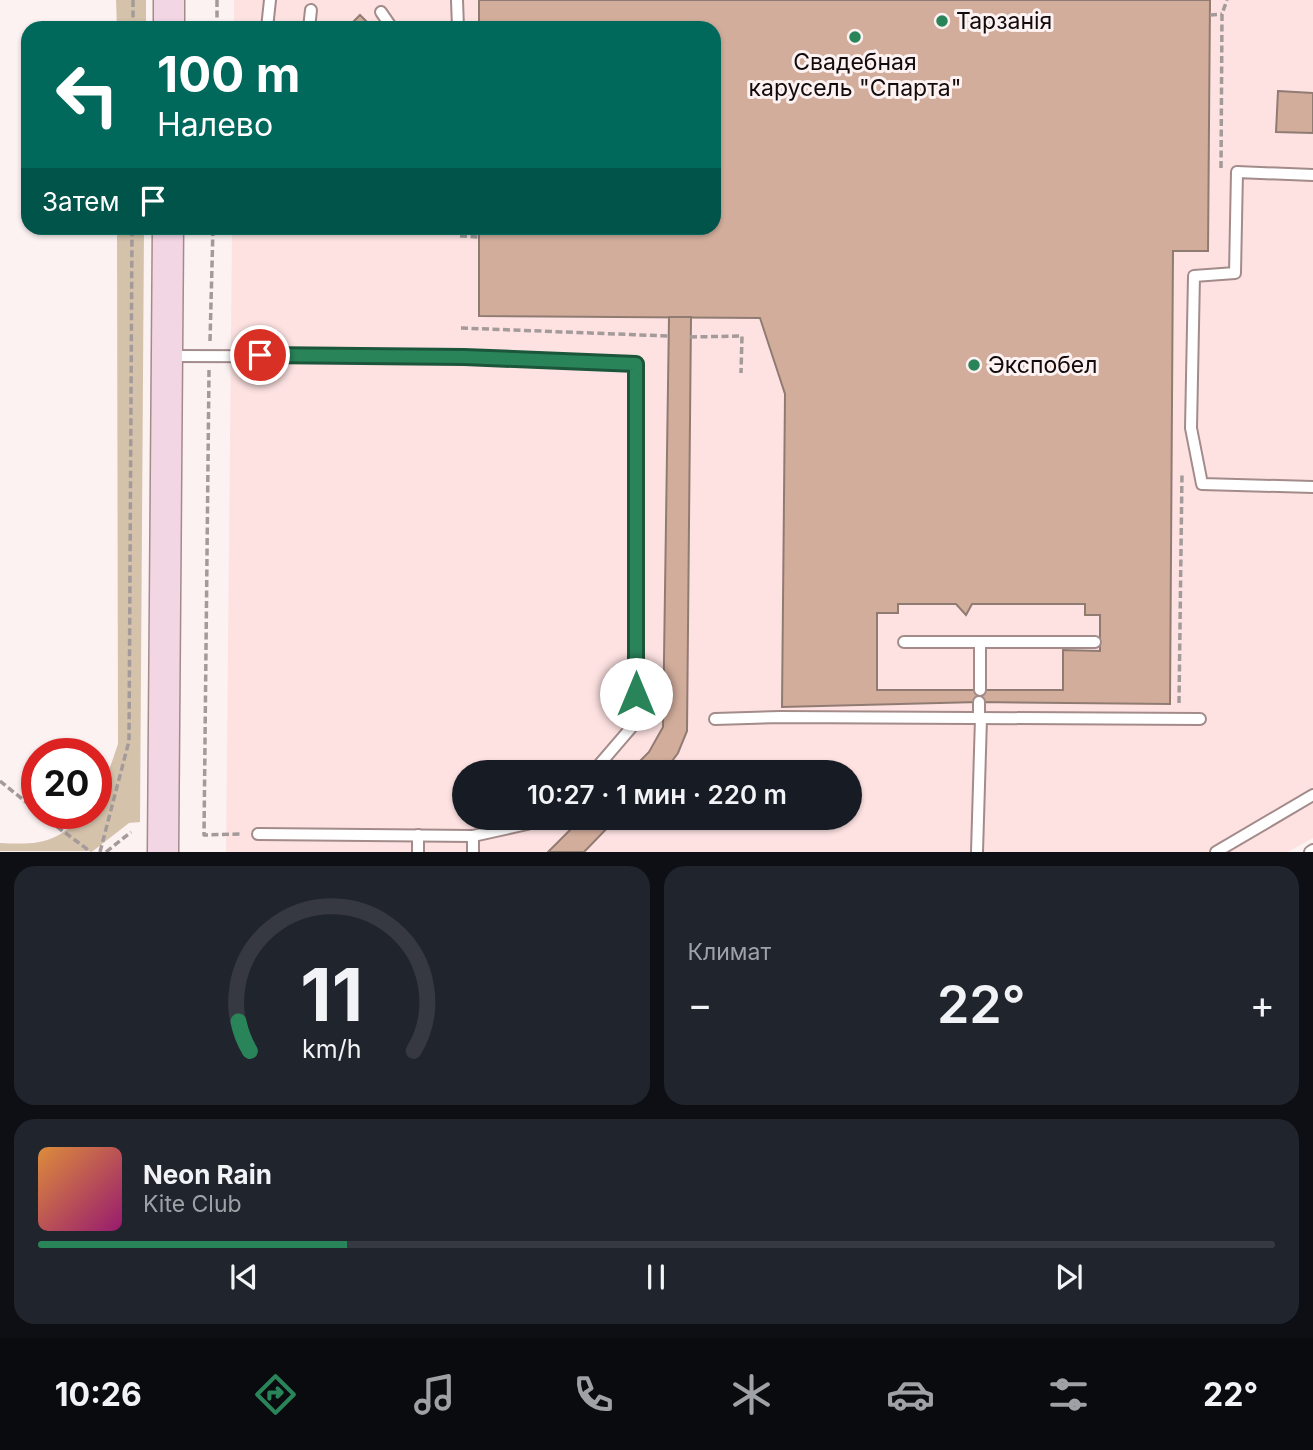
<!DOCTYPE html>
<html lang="ru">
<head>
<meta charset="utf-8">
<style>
  body { margin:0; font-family:Inter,sans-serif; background:#20242c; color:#f1f3f6; height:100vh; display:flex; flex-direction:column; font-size:26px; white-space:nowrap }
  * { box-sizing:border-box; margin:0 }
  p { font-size:23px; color:#9ea1a6 }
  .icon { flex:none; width:38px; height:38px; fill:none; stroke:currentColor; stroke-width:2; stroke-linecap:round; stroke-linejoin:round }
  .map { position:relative; height:852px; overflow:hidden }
  .side { display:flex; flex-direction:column; gap:14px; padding:14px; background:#0d0f14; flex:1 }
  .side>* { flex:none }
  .top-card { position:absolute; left:21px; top:21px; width:700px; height:214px; border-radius:21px; box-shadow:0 2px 5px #0004; background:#00695c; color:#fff; overflow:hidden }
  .speed { position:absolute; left:21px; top:738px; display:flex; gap:14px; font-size:35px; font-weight:700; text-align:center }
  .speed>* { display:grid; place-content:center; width:91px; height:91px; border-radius:50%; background:#171b24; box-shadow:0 2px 5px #0004; line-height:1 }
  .speed .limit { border:10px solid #d22; background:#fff; color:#111 }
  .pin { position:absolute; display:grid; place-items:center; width:60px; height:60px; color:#fff; margin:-30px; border:4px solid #fff; border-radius:50%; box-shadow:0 2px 7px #0007 }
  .me { position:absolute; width:77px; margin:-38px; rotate:0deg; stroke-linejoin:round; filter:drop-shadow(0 0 5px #0008) }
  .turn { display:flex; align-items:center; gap:24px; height:147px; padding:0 21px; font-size:32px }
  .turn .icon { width:91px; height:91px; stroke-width:2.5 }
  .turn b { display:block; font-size:49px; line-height:60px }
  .then { display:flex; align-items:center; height:66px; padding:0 21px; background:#0003; gap:14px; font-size:26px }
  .big { font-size:52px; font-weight:600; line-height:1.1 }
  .side .card { flex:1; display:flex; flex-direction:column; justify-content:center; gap:10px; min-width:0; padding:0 24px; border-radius:21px; background:#20242c }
  .side .dial { align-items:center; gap:0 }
  .dial svg { height:182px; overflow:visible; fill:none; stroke:#363941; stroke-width:7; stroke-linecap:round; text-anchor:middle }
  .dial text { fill:#f1f3f6; stroke:none }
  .song { display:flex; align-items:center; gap:21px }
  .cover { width:84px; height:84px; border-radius:10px; background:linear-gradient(135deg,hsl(30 70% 55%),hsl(320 70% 35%)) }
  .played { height:7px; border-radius:4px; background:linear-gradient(90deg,#2a845a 25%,#363941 25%) }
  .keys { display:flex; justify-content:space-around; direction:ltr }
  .heat { display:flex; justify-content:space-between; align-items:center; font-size:38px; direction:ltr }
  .side .tiles { flex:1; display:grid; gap:14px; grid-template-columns:1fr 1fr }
  .card:last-child { grid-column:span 2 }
  .trip { position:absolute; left:452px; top:760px; width:410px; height:70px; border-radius:35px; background:#171b24; box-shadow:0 2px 5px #0004; font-weight:600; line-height:70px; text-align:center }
  .tabs { display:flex; height:112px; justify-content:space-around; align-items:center; background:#090b0e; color:#9ea1a6 }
  .tabs .icon { width:49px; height:49px }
  .tabs .active { color:#2a845a }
  .tabs b { font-size:32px; color:#f1f3f6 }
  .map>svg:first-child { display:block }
  .built { fill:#fee2e2; fill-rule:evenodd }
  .green { fill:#d4c2ab }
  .building { fill:#d2ad9c; stroke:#907b72; stroke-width:2; fill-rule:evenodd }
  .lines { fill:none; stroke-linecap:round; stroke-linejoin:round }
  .lane-casing { stroke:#a38b8a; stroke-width:14 }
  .secondary-casing { stroke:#a38b8a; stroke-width:33 }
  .path { stroke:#a49a9a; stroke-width:3.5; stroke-dasharray:7 3.5; stroke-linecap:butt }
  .lane { stroke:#fff; stroke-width:10 }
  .secondary { stroke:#f3d6e4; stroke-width:30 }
  .route-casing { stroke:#1b563a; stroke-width:18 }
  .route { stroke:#2a845a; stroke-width:12 }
  .poi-dot { fill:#2a845a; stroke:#fdf2f2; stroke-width:2.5 }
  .labels { text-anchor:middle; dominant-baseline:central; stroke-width:6; stroke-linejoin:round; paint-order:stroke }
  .poi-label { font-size:23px; fill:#130b0b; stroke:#fdf2f2; text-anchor:start }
</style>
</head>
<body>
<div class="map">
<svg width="1313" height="852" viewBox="0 0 1313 852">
  <rect width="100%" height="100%" fill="#fdf2f2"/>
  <path class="built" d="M 234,0 L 1313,0 L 1313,838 L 1288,852 L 226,852 L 232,228 L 714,228 L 714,28 L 234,28 ZM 464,772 L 849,772 L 849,817 L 464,817 Z"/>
  <g class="green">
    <polygon points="116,0 146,0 146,28 117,28"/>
    <path d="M 117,228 L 144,228 L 140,822 L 129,823 L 93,851 L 0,851 L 0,843 C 43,845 54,843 86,814 L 96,814 L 96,798 L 103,788 L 118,744 Z"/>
  </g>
  <g class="building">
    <path d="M 479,0 L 1210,0 L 1208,251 L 1173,251 L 1170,704 L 979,702 L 782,707 L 785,394 L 760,318 L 479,316 L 479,228 L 714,228 L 714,28 L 479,28 ZM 898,604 L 956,604 L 966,615 L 972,604 L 1085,604 L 1085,615 L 1100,615 L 1100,651 L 1063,650 L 1063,690 L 877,690 L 877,613 L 898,613 Z"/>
    <polygon points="360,15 373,28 347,28"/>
    <polygon points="1278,91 1313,93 1313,133 1276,132"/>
    <polygon points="669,317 691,317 687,731 678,753 664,772 629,772 649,752 663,727"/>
    <polygon points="583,817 618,817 584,852 548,852"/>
  </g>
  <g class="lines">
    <defs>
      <g id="lane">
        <polyline points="457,0 458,28"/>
        <polyline points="381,12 392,28"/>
        <polyline points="267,28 270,0"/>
        <polyline points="309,28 311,10"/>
        <polyline points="1313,175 1237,172 1235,273 1194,276 1191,428 1202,484 1313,487"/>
        <polyline points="170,356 464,357 636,364 636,722 593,772"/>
        <polyline points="904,642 980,642"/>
        <polyline points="980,690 980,642 1095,642"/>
        <polyline points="979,718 979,702"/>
        <polyline points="715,719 780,717 1200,719"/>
        <polyline points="258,834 473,836 527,824 540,817"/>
        <polyline points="418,852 418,835"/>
        <polyline points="473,852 473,836"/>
        <polyline points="977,852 981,718"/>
        <polyline points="1216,852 1313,795"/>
        <polyline points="1310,852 1313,850"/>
      </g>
      <g id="secondary">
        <polyline points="169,28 169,0"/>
        <polyline points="163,852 168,228"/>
      </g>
    </defs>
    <use href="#lane" class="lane-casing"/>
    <use href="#secondary" class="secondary-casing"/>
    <g class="path">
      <polyline points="1210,15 1222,14"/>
      <polyline points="133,28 133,0"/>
      <polyline points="217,28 217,0"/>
      <polyline points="1221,168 1222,14 1227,0"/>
      <polyline points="460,236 479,237"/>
      <polyline points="461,328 668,336"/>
      <polyline points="690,337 742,336 741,373"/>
      <polyline points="210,341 213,228"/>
      <polyline points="209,370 204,835 242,834"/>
      <polyline points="1179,703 1182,473"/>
      <polyline points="0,781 37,811"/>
      <polyline points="40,814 91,852"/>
      <polyline points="100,852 129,741 132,228"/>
      <polyline points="106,852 131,832"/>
    </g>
    <use href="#lane" class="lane"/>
    <use href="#secondary" class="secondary"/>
  </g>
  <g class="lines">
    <defs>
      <polyline id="route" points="260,355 464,357 636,364 636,694"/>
    </defs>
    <use href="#route" class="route-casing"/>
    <use href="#route" class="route"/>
  </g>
  <g class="poi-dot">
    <circle cx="942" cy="21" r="7"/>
    <circle cx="855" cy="37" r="7"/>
    <circle cx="974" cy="365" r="7"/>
  </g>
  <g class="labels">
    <g class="poi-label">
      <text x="956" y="21">Тарзанія</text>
      <text x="855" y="62" text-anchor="middle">Свадебная<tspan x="855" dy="26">карусель "Спарта"</tspan></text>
      <text x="988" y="365">Экспобел</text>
    </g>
  </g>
</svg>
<div class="speed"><div class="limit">20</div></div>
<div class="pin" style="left:260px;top:355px;background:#d93025"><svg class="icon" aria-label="arrive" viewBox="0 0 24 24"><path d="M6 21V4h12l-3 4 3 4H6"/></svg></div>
<svg class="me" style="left:636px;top:694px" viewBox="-20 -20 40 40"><circle r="19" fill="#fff"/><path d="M0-13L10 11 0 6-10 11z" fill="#2a845a"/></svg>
<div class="trip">10:27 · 1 мин · 220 m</div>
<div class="top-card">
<div class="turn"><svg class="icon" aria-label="left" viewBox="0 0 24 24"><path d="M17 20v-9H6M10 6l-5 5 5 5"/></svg><div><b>100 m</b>Налево</div></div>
<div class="then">Затем<svg class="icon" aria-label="arrive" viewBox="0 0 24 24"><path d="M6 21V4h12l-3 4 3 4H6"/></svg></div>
</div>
</div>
<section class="side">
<div class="tiles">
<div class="card dial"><svg viewBox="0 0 100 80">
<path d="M14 69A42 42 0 1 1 86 69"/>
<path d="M14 69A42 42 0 0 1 9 56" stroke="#2a845a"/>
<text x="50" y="56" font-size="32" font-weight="700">11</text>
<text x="50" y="72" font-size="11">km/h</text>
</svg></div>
<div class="card"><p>Климат</p>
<div class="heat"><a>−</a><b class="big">22°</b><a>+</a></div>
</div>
<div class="card">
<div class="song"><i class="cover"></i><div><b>Neon Rain</b><p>Kite Club</p></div></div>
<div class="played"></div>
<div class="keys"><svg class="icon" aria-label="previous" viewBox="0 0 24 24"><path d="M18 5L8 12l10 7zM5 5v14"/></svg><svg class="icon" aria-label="pause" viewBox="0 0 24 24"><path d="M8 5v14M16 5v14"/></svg><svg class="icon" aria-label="next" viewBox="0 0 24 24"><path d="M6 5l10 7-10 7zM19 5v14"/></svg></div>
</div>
</div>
</section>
<nav class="tabs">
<b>10:26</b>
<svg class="icon active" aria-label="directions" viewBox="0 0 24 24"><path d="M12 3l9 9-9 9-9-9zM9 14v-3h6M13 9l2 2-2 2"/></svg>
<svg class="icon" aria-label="music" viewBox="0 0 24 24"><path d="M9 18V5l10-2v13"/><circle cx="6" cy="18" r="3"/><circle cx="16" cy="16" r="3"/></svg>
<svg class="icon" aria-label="phone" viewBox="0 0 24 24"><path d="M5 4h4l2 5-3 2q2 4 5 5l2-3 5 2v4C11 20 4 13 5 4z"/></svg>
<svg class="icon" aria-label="climate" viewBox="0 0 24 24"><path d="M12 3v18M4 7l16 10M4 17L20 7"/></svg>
<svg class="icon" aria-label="car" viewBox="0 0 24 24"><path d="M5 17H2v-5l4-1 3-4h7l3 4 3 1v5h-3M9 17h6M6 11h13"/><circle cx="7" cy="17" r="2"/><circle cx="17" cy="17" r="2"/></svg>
<svg class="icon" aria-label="filters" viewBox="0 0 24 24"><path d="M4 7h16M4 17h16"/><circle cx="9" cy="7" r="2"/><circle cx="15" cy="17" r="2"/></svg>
<b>22°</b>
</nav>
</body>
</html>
